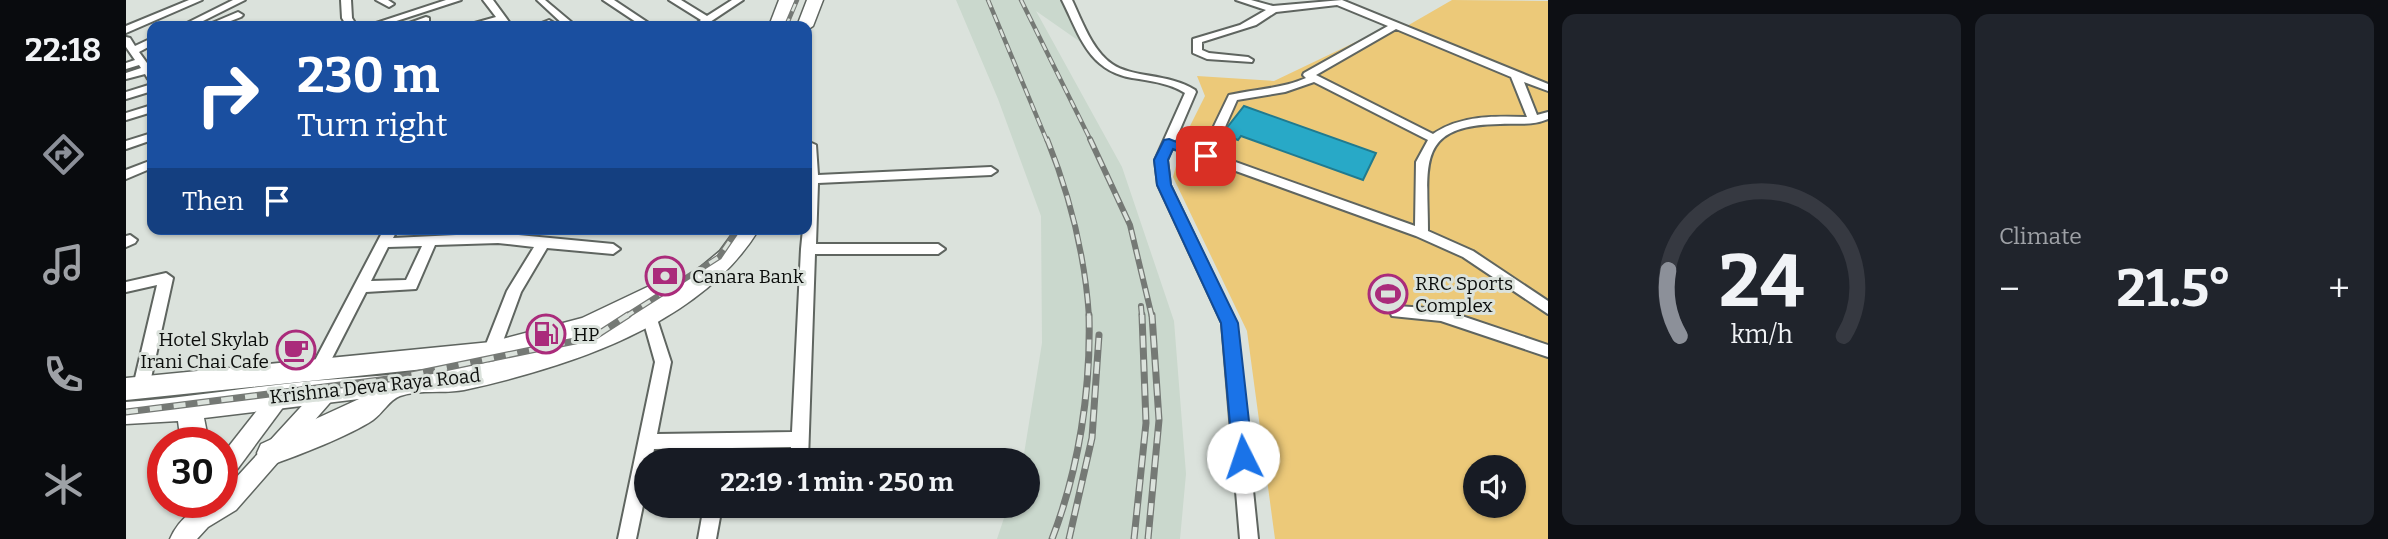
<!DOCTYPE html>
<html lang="en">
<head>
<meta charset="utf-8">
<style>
  body { margin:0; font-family:Bitter,serif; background:#20242c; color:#f1f3f6; height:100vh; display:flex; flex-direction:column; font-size:26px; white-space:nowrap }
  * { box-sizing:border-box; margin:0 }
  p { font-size:23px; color:#9ea1a6 }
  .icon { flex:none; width:38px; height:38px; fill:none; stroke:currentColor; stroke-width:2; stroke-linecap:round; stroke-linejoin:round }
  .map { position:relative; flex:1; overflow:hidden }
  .details { display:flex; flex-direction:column; gap:14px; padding:14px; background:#0d0f14; width:840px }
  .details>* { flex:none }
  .hud { position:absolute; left:21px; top:21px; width:665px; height:214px; border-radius:14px; box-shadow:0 2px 5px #0004; background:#1a4fa0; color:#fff; overflow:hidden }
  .controls { position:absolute; left:1337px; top:455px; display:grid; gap:14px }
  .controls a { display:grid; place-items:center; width:63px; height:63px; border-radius:50%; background:#171b24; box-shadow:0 2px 5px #0004; font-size:35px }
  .speed { position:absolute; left:21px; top:427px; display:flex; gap:14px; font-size:35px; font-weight:700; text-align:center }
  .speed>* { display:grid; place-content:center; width:91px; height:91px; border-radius:50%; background:#171b24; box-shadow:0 2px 5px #0004; line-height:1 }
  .speed .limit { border:10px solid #d22; background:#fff; color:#111 }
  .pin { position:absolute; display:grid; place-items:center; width:60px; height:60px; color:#fff; margin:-30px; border-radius:14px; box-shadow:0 4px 10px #0006 }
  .me { position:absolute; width:77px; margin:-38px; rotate:356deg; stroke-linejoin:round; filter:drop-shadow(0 0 5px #0008) }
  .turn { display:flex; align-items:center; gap:24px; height:147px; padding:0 35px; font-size:32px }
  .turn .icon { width:91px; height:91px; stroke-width:2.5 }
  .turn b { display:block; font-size:49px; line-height:60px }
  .then { display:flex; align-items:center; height:66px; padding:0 35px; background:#0003; gap:14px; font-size:26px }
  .big { font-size:52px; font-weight:700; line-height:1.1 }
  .details .widget { flex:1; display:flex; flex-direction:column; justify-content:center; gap:10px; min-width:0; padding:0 24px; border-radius:14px; background:#20242c }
  .details .dial { align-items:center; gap:0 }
  .dial svg { height:182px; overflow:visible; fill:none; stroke:#363941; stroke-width:7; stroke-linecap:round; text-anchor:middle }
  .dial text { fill:#f1f3f6; stroke:none }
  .heat { display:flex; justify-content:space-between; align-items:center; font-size:38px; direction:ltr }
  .details .tiles { flex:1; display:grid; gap:14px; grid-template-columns:repeat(2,1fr) }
  .trip { position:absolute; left:508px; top:448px; width:406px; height:70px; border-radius:35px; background:#171b24; box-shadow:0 2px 5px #0004; font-weight:700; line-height:70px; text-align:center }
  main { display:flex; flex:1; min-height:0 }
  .menu { display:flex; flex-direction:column; width:126px; justify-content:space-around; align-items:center; background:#090b0e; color:#9ea1a6 }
  .menu .icon { width:49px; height:49px }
  .menu .current { color:#8c9099 }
  .menu b { font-size:32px; color:#f1f3f6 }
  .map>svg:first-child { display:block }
  .built { fill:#cad8cd }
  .green { fill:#ecc979; fill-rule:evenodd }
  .water { fill:#28a9c7; stroke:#207a8f; stroke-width:2 }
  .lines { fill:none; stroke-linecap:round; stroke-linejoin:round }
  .minor-casing { stroke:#5f6560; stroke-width:4 }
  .tertiary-casing { stroke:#5f6560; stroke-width:3 }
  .primary-casing { stroke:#5f6560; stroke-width:3 }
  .minor { fill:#fff; fill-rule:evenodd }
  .tertiary { fill:#fff; fill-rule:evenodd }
  .primary { fill:#fff; fill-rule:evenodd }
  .rail-far2-casing { stroke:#757975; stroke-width:4.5 }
  .rail-far1-casing { stroke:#757975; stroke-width:6 }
  .rail-casing { stroke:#757975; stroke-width:7 }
  .rail-far2 { stroke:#dbe2dc; stroke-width:2.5; stroke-dasharray:8; stroke-linecap:butt }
  .rail-far1 { stroke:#dbe2dc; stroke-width:3.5; stroke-dasharray:10; stroke-linecap:butt }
  .rail { stroke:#dbe2dc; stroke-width:4.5; stroke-dasharray:12; stroke-linecap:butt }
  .route { fill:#1a73e8; stroke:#114b97; stroke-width:2 }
  .labels { text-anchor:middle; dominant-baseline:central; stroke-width:6; stroke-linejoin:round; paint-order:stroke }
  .poi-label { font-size:19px; fill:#0c0e0c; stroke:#dbe2dc; text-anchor:start }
  .street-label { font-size:19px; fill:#0c0e0c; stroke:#dbe2dc }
</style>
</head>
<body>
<main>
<nav class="menu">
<b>22:18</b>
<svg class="icon current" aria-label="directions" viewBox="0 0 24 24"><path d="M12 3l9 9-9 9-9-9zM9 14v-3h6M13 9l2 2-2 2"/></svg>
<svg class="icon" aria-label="music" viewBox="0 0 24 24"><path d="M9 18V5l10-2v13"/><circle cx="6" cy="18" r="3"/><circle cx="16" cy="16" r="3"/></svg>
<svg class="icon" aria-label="phone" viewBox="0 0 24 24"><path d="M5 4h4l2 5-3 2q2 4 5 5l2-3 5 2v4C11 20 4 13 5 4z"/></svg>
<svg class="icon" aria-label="climate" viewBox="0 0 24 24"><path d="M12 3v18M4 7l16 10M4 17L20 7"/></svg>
</nav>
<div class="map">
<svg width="1422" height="539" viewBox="0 0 1422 539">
  <rect width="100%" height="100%" fill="#dbe2dc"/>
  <polygon class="built" points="830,0 938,0 963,48 910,11 996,167 1048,321 1060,474 1054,539 871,539 882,506 901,506 901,460 897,460 916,343 915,216 872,99"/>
  <path class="green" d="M 1326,0 L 1422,1 L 1422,539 L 1149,539 L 1121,331 L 1047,177 L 1057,140 L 1079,96 L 1071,76 L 1148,81 L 1259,28 L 1281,26 ZM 1349,467 L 1388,467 L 1388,506 L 1349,506 Z"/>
  <polygon class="water" points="1118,106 1250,153 1237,180 1115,136 1112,140 1096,134"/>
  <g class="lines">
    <defs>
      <g id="minor">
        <polygon points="63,0 76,0 0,33 0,26"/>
        <polygon points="107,0 119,0 67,26 55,26"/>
        <polygon points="215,0 225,0 226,18 231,26 221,26 216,18"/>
        <polygon points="250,0 262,0 268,4 263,7"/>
        <polygon points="320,0 335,0 255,26 241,26"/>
        <polygon points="357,0 367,0 386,26 376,26 373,22 358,26 343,26 345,24 370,17"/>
        <polygon points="411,0 419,0 450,26 439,26"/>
        <polygon points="477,0 488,0 527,26 516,26"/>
        <polygon points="543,0 555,0 581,16 606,0 617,0 578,26 567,26 575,20"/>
        <path d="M 936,0 L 946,0 C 956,21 966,50 986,64 C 1006,78 1042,73 1069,90 L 1070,92 L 1049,141 L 1076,151 L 1103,95 C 1129,89 1155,89 1180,78 L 1177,75 L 1178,73 L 1262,26 L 1211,5 L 1150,12 L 1130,25 L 1076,42 L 1076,50 L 1083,53 L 1122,57 L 1127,60 L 1126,62 L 1081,59 L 1067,53 L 1067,39 L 1114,25 L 1140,10 L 1110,0 L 1125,0 L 1147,6 L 1216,0 L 1422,84 L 1422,91 L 1398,82 L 1411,115 L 1422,112 L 1422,119 C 1406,126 1391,123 1374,124 C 1289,125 1302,165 1302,231 L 1347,251 L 1422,301 L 1422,314 L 1337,257 L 1290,236 L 1046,148 L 1041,160 L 1044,185 L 1110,323 L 1132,539 L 1114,539 L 1096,323 L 1032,185 L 1029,160 L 1059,93 C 1043,83 1025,81 1006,78 C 962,70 954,36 936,0 ZM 1270,29 L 1385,77 L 1401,117 C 1369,116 1335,115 1307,134 L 1190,75 ZM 1188,82 L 1302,140 L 1290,162 L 1289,226 L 1087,154 L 1111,100 L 1159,92 Z"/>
        <polygon points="112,12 117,15 115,17 92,26 79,26"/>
        <polygon points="300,17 303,18 303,22 289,26 275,26"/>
        <polygon points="423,20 428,23 426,25 408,26"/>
        <polygon points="0,37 4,38 9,46 26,38 26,45 13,52 26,70 26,80 22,79 19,74 0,79 0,73 15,68 13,65 0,69 0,63 9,60 0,47"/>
        <polygon points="26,84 26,91 0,99 0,92"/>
        <polygon points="26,105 26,112 0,120 0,113"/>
        <polygon points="26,133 26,140 0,149 0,141"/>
        <polygon points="681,141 690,145 692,175 865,167 871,171 865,175 692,183 690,244 812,244 819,249 812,254 689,254 682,460 664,460 665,447 605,448 604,460 586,460 588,448 528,449 526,460 520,460 520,491 510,539 492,539 529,362 516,316 518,312 528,312 530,316 545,362 531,434 666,432 675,249 677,229 681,229"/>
        <polygon points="26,160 26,168 0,179 0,170"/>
        <path d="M 258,229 L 272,229 L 267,238 L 372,233 L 487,244 L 494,249 L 487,254 L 421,248 L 395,292 L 373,352 L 370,356 L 365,358 L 360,356 L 357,352 L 381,291 L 408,247 L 372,243 L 309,245 L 290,289 L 240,292 L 199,372 L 193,374 L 187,372 L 185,368 ZM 296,246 L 280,280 L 245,281 L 262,247 Z"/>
        <polygon points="4,235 11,240 9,243 0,247 0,236"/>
        <polygon points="40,273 47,278 25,378 23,383 17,384 11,383 9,378 31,285 0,292 0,282"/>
        <polygon points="1271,306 1315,309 1422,345 1422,357 1315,321 1266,316 1264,312 1266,308"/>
        <polygon points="578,506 596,506 590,539 572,539"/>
      </g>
      <g id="tertiary">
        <path d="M 202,383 L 209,385 L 212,391 L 209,397 L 110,510 L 82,527 L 71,539 L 44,539 C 53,518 73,502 96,502 L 96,493 L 195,385 Z"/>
        <polygon points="154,388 161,390 164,396 161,402 104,479 96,482 96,455 147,390"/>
      </g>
      <g id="primary">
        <polygon points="653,0 669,0 659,26 643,26"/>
        <polygon points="681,0 697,0 687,26 681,30 681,26 671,26"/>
        <path d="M 610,229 L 633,229 C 575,325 442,367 338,390 C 318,394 294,389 274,396 C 264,399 256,414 247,420 C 225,435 171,456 145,465 L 135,462 L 131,453 L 135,444 L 233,399 L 78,418 L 83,443 L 55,443 L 52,421 L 0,424 L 0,402 C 59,398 117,388 176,382 C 253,374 330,375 404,351 L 365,362 L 0,400 L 0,378 L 365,342 L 456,318 L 534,281 L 542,278 L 553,285 L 594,251 Z"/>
      </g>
    </defs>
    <use href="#minor" class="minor-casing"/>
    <use href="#tertiary" class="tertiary-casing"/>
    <use href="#primary" class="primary-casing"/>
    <use href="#minor" class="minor"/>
    <use href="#tertiary" class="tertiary"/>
    <use href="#primary" class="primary"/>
    <defs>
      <g id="rail-far2">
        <polyline points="862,0 921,141"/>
        <polyline points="895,0 965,141"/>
        <polyline points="660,26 671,0"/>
      </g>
      <g id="rail-far1">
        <path d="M 921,139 C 944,196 959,255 963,317"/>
        <polyline points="964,139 1004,225 1026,317"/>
        <polyline points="1015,306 1016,317"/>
        <polyline points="499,317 593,257 612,229"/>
      </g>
      <g id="rail">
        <polyline points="0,412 270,378 468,337 502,315"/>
        <path d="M 926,539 C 953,469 965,390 963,315"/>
        <polyline points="943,539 966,438 973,335"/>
        <polyline points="1008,539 1020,423 1016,315"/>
        <polyline points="1022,539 1033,420 1026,315"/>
      </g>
    </defs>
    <use href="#rail-far2" class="rail-far2-casing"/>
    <use href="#rail-far1" class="rail-far1-casing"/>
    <use href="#rail" class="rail-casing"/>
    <use href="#rail-far2" class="rail-far2"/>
    <use href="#rail-far1" class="rail-far1"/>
    <use href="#rail" class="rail"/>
  </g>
  <polygon class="route" points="1043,139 1087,156 1080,161 1047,149 1042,160 1045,185 1112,323 1127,457 1124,463 1117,465 1110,463 1107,457 1095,323 1031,185 1028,160 1038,140"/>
  <defs>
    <symbol id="bank-ring" viewBox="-11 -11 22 22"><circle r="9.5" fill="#dbe2dc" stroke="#aa2b7b" stroke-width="1.5"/><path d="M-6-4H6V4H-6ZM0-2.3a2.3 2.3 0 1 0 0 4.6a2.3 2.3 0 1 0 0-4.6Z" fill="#aa2b7b"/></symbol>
    <symbol id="stadium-ring" viewBox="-11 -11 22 22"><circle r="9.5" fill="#dbe2dc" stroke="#aa2b7b" stroke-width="1.5"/><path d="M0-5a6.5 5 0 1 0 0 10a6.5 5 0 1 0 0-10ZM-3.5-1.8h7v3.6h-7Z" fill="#aa2b7b"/></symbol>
    <symbol id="fuel-ring" viewBox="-11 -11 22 22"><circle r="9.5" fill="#dbe2dc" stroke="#aa2b7b" stroke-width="1.5"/><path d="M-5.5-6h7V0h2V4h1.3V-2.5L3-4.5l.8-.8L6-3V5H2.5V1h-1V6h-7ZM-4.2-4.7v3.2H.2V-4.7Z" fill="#aa2b7b"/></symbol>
    <symbol id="cafe-ring" viewBox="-11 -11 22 22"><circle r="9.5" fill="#dbe2dc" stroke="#aa2b7b" stroke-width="1.5"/><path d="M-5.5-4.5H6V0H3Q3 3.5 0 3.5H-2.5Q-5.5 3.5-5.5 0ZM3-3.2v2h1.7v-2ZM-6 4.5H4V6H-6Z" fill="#aa2b7b"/></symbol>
  </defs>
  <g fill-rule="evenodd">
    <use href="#bank-ring" x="517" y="254" width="44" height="44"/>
    <use href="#stadium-ring" x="1240" y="272" width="44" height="44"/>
    <use href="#fuel-ring" x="398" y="312" width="44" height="44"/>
    <use href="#cafe-ring" x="148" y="328" width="44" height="44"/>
  </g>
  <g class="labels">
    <g class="poi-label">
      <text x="566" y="276">Canara Bank</text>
      <text x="1289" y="283">RRC Sports<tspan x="1289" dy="22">Complex</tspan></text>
      <text x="447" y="334">HP</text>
      <text x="143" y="339" text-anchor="end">Hotel Skylab<tspan x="143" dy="22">Irani Chai Cafe</tspan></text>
    </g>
    <g class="street-label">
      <text transform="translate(249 386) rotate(-6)">Krishna Deva Raya Road</text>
    </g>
  </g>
</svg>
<div class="controls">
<a><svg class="icon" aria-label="sound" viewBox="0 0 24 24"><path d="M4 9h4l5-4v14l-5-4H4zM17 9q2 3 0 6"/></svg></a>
</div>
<div class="speed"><div class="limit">30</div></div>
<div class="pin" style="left:1080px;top:156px;background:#d93025"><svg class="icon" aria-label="arrive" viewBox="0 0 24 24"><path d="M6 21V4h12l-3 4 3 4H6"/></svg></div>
<svg class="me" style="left:1117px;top:457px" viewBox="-20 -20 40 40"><circle r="19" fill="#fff"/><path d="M0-13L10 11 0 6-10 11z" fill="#1a73e8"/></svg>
<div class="trip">22:19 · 1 min · 250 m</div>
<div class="hud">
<div class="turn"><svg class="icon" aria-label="right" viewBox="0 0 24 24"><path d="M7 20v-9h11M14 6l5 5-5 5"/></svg><div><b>230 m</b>Turn right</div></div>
<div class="then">Then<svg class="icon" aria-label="arrive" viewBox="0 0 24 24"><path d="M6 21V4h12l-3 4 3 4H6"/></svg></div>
</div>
</div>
<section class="details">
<div class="tiles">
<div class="widget dial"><svg viewBox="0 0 100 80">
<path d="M14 69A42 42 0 1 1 86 69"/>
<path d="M14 69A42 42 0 0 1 9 40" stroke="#8c9099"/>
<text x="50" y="56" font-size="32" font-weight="700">24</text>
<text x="50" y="72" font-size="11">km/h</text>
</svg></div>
<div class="widget"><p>Climate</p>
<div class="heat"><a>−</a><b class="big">21.5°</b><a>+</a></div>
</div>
</div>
</section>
</main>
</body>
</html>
